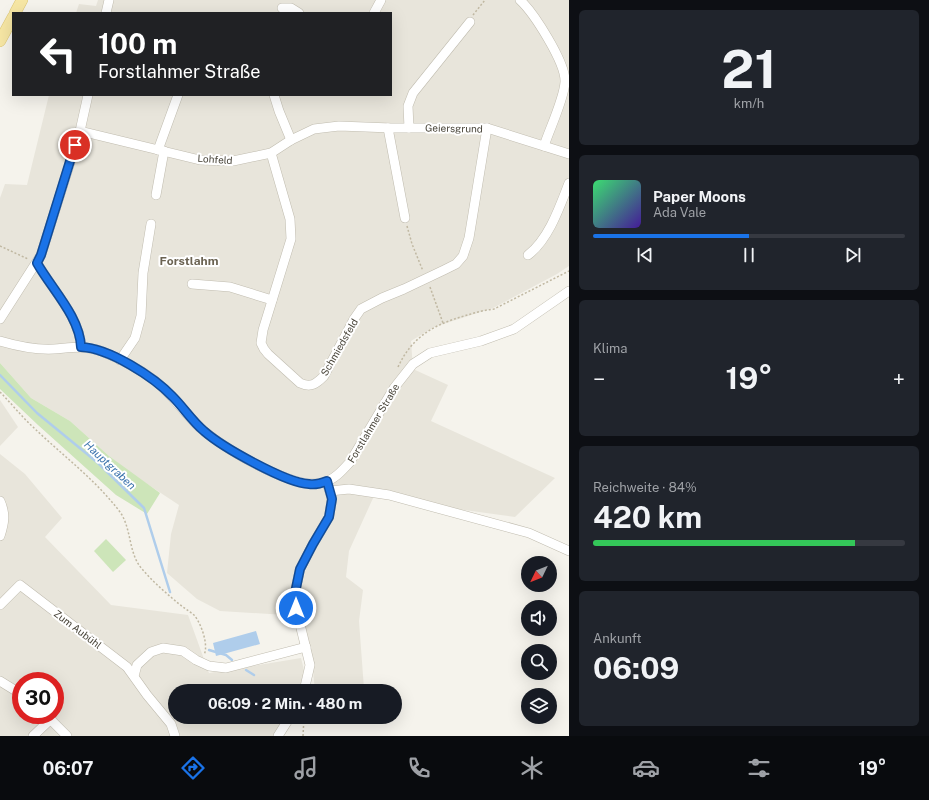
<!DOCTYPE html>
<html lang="de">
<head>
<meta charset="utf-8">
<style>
  body { margin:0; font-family:"Public Sans",sans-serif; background:#20242c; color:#f1f3f6; height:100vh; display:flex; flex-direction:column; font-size:15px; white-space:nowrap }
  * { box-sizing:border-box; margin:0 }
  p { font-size:13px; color:#9ea1a6 }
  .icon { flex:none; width:22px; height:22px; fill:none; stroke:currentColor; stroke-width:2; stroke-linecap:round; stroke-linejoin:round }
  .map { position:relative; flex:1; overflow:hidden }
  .sheet { display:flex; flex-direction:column; gap:10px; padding:10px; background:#0d0f14; width:360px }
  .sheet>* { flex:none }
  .banner { position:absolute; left:12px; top:12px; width:380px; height:84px; border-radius:0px; box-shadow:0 4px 16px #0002; background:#202124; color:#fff; overflow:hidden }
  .needle { width:26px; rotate:227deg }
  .fabs { position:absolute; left:521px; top:556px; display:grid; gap:8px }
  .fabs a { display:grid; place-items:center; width:36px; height:36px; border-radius:50%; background:#171b24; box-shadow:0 4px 16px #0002; font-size:20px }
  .speed { position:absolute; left:12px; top:672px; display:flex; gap:8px; font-size:20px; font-weight:700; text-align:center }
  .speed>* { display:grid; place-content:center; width:52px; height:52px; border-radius:50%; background:#171b24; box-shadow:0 4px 16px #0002; line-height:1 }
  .speed .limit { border:6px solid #d22; background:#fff; color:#111 }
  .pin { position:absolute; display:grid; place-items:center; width:34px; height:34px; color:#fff; margin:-17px; border:2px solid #fff; border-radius:50%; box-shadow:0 1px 4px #0007 }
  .me { position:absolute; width:44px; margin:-22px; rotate:0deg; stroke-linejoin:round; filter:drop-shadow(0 0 3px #0008) }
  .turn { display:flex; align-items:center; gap:14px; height:84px; padding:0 20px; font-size:18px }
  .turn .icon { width:52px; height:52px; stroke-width:2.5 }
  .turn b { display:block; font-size:28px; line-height:34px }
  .big { font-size:30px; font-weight:700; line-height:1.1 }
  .sheet .tile { flex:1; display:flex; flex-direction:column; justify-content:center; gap:6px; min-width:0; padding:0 14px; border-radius:6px; background:#20242c }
  .sheet .dial { align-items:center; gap:0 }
  .dial b { font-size:52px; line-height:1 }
  .song { display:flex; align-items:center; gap:12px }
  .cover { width:48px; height:48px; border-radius:6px; background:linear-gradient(135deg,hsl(140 70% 55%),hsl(260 70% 35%)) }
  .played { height:4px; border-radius:2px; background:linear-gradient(90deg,#1a73e8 50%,#363941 50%) }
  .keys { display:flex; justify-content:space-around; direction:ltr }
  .heat { display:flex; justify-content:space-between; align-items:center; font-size:22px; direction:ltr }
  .charge { height:6px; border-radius:3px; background:linear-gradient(90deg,#34c759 84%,#363941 0) }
  .trip { position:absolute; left:168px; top:684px; width:234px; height:40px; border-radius:20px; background:#171b24; box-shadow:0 4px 16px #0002; font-weight:700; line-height:40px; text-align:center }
  .tab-bar { display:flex; height:64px; justify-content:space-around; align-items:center; background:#090b0e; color:#9ea1a6 }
  .tab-bar .icon { width:28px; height:28px }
  .tab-bar .current { color:#1a73e8 }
  .tab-bar b { font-size:18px; color:#f1f3f6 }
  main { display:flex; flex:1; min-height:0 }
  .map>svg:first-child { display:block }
  .residential { fill:#e8e5db; fill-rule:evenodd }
  .green { fill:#cde5b9 }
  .water { fill:#afcdeb }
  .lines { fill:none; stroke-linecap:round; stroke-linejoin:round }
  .stream { stroke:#afcdeb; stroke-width:2.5 }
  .minor-casing { stroke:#c0bcaf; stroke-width:10 }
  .major-casing { stroke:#dbc574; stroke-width:12 }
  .path { stroke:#c0b8a2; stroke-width:1.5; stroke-dasharray:2 2; stroke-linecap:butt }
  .minor { stroke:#fff; stroke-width:9 }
  .major { stroke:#f6e6a4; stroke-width:11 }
  .route-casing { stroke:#114b97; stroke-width:10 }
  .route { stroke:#1a73e8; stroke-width:7 }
  .labels { text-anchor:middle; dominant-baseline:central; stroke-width:4; stroke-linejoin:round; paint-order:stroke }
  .street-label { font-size:10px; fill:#49453a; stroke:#fff }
  .water-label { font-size:11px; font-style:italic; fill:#3b73ad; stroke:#fff }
  .quarter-label { font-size:12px; font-weight:bold; fill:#6b6352; stroke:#fff }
</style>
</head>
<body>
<main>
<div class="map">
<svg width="569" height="736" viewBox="0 0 569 736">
  <rect width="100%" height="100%" fill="#f5f3ec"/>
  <g class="residential">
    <polygon points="98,0 569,0 569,266 557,274 493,308 434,327 411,341 413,369 448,385 431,421 555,478 515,517 406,502 374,496 349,551 346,577 363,590 359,621 364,689 356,691 315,691 313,671 301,616 220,611 197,599 167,573 171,534 179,505 135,476 109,456 70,421 31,398 0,363 0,198 5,184 27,185 49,95 391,95 391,13 76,13 79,4 96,6"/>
    <polygon points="0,400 18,427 0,446"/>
    <path d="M 0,454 L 25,474 L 62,518 L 45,537 L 111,605 L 188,615 L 209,673 L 301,658 L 305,674 L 298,691 L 175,691 L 175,717 L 287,717 L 275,736 L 0,736 ZM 21,681 L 55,681 L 55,715 L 21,715 Z"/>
  </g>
  <g class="green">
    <polygon points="0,363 31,398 70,421 109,456 160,493 147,514 116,495 38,425 0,389"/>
    <polygon points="106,539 126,560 113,572 94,551"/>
  </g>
  <polygon class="water" points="256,631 260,644 216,656 213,643"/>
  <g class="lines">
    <g class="stream">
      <polyline points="0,375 37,413 98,463 144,508 170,592"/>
      <polyline points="209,650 226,655 232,660"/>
      <polyline points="246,670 254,675"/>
    </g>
    <defs>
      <g id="minor">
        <path d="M 520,0 C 534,13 566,63 565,82 C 564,99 550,128 544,146"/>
        <polyline points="282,8 291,8 299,13"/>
        <polyline points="106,13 109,0"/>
        <polyline points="374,13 381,0"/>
        <polyline points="274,95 279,111 291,140"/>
        <polyline points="388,128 405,218"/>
        <polyline points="409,128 408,106 413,93 470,22"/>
        <polyline points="80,131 200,160 233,161 271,153 291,140 314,129 339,126 391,128 487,128 569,154"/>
        <polyline points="158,150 178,95"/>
        <path d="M 271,153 L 290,219 L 291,239 L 263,330 L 261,343 L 264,349 L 268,354 L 300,383 C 311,388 316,384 324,376 L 354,319 L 361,309 L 382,298 L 404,289 L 444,270 L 456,264 L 463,256 L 469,238 L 487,128"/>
        <polyline points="156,195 164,151"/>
        <path d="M 528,255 C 549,239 560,206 569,183"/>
        <path d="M 37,263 C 51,288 80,317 81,347"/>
        <polyline points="192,284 230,287 272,300"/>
        <polyline points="0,319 41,255 80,131 88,95"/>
        <path d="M 0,341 C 17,346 36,350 54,349 C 70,348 85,345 101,351 C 119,358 139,369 154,380 C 174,395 186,417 205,432 C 228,450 293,490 322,483 C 334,480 342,471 350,462 L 394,388 L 413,364 L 430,353 L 481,341 L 514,329 L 569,291"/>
        <polyline points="120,360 135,338 141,316 143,273 151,224"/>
        <polyline points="330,491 349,489 389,495 529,533 569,551"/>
        <path d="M 0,501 C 6,514 4,524 0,536"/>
        <polyline points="0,605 20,585 127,667 147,695 171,724 175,736"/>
        <polyline points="134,676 137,665 151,652 163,648 183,651 196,660 209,666 226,668 306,647"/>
        <polyline points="0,681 21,694"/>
        <polyline points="304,691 310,665 296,608 295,593 300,569 313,544 329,517 332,499 328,486"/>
        <polyline points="46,715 67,736"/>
        <polyline points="33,736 51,719"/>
        <polyline points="278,736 290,717"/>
      </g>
      <g id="major">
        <polyline points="15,13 22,0"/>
        <polyline points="0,41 13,17"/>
      </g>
    </defs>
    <use href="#minor" class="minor-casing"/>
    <use href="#major" class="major-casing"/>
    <g class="path">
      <polyline points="473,15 485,0"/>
      <polyline points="407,226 412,244 423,271"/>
      <polyline points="0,246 28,259"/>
      <polyline points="430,287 443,323"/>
      <path d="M 398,367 C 412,337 433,325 464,316 C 474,313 484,310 494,309 L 569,271"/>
      <path d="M 0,392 C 11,403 21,416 33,427 C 62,455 96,480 120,512 C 132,529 128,553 142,569 C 153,582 166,593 179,604 C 184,608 189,611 194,615 C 201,623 209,645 204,655"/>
      <polyline points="303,736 304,717"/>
    </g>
    <use href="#minor" class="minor"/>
    <use href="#major" class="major"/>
  </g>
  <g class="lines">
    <defs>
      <path id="route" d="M 75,145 L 41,255 L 37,263 C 51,288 80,317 81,347 C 109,348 154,377 173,397 C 184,408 192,421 204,431 C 222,447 286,483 309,484 C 315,485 322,483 327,481 L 332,499 L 329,517 L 313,544 L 300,569 L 295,593 L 296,608"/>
    </defs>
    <use href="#route" class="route-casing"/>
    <use href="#route" class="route"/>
  </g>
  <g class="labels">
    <g class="street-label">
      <text transform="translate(454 128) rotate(1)">Geiersgrund</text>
      <text transform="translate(215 159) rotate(4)">Lohfeld</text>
      <text transform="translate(339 347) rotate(-60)">Schmiedsfeld</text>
      <text transform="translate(373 423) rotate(-59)">Forstlahmer Straße</text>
      <text transform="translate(78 629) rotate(37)">Zum Aubühl</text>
    </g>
    <g class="water-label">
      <text transform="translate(110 465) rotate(43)">Hauptgraben</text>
    </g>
    <g class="quarter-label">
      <text x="189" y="261">Forstlahm</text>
    </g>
  </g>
</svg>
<div class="fabs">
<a><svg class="needle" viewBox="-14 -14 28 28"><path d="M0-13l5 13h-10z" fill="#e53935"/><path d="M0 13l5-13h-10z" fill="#9ea1a6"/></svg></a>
<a><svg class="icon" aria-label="sound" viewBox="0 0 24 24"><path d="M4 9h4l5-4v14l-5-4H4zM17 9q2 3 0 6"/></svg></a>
<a><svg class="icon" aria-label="search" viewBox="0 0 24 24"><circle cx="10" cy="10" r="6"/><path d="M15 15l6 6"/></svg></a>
<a><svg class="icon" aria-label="layers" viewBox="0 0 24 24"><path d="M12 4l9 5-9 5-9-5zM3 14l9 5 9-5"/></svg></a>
</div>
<div class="speed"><div class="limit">30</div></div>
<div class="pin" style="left:75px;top:145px;background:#d93025"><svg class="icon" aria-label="arrive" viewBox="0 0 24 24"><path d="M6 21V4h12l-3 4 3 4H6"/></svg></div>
<svg class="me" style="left:296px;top:608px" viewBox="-20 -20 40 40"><circle r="17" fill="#1a73e8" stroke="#fff" stroke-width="3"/><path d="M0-11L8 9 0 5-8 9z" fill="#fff"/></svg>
<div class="trip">06:09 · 2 Min. · 480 m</div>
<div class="banner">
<div class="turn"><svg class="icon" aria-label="left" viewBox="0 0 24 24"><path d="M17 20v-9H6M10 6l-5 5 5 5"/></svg><div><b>100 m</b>Forstlahmer Straße</div></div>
</div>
</div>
<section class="sheet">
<div class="tile dial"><b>21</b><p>km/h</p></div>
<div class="tile">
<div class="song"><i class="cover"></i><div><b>Paper Moons</b><p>Ada Vale</p></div></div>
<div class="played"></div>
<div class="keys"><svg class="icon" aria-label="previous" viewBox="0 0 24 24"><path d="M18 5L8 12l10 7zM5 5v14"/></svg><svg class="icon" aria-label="pause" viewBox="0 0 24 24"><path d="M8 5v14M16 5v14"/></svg><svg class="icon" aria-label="next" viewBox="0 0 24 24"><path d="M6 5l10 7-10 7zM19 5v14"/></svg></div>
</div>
<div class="tile"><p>Klima</p>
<div class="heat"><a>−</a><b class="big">19°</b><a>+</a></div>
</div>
<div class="tile"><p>Reichweite · 84%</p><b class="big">420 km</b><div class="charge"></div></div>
<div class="tile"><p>Ankunft</p><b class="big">06:09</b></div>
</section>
</main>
<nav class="tab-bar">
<b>06:07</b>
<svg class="icon current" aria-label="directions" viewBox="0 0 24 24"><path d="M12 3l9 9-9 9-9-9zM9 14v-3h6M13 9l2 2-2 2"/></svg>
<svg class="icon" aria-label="music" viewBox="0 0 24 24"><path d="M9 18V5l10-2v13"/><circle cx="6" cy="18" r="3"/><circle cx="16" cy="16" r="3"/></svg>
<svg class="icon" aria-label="phone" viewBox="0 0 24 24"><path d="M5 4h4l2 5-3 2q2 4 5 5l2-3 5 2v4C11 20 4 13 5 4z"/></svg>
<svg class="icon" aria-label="climate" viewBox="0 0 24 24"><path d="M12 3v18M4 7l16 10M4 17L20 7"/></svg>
<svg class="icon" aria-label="car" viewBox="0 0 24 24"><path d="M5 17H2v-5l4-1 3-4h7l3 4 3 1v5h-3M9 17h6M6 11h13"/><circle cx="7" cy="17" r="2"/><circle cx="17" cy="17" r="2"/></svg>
<svg class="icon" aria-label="filters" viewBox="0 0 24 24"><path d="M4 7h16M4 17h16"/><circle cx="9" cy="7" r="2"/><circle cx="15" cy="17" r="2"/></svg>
<b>19°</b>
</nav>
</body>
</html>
